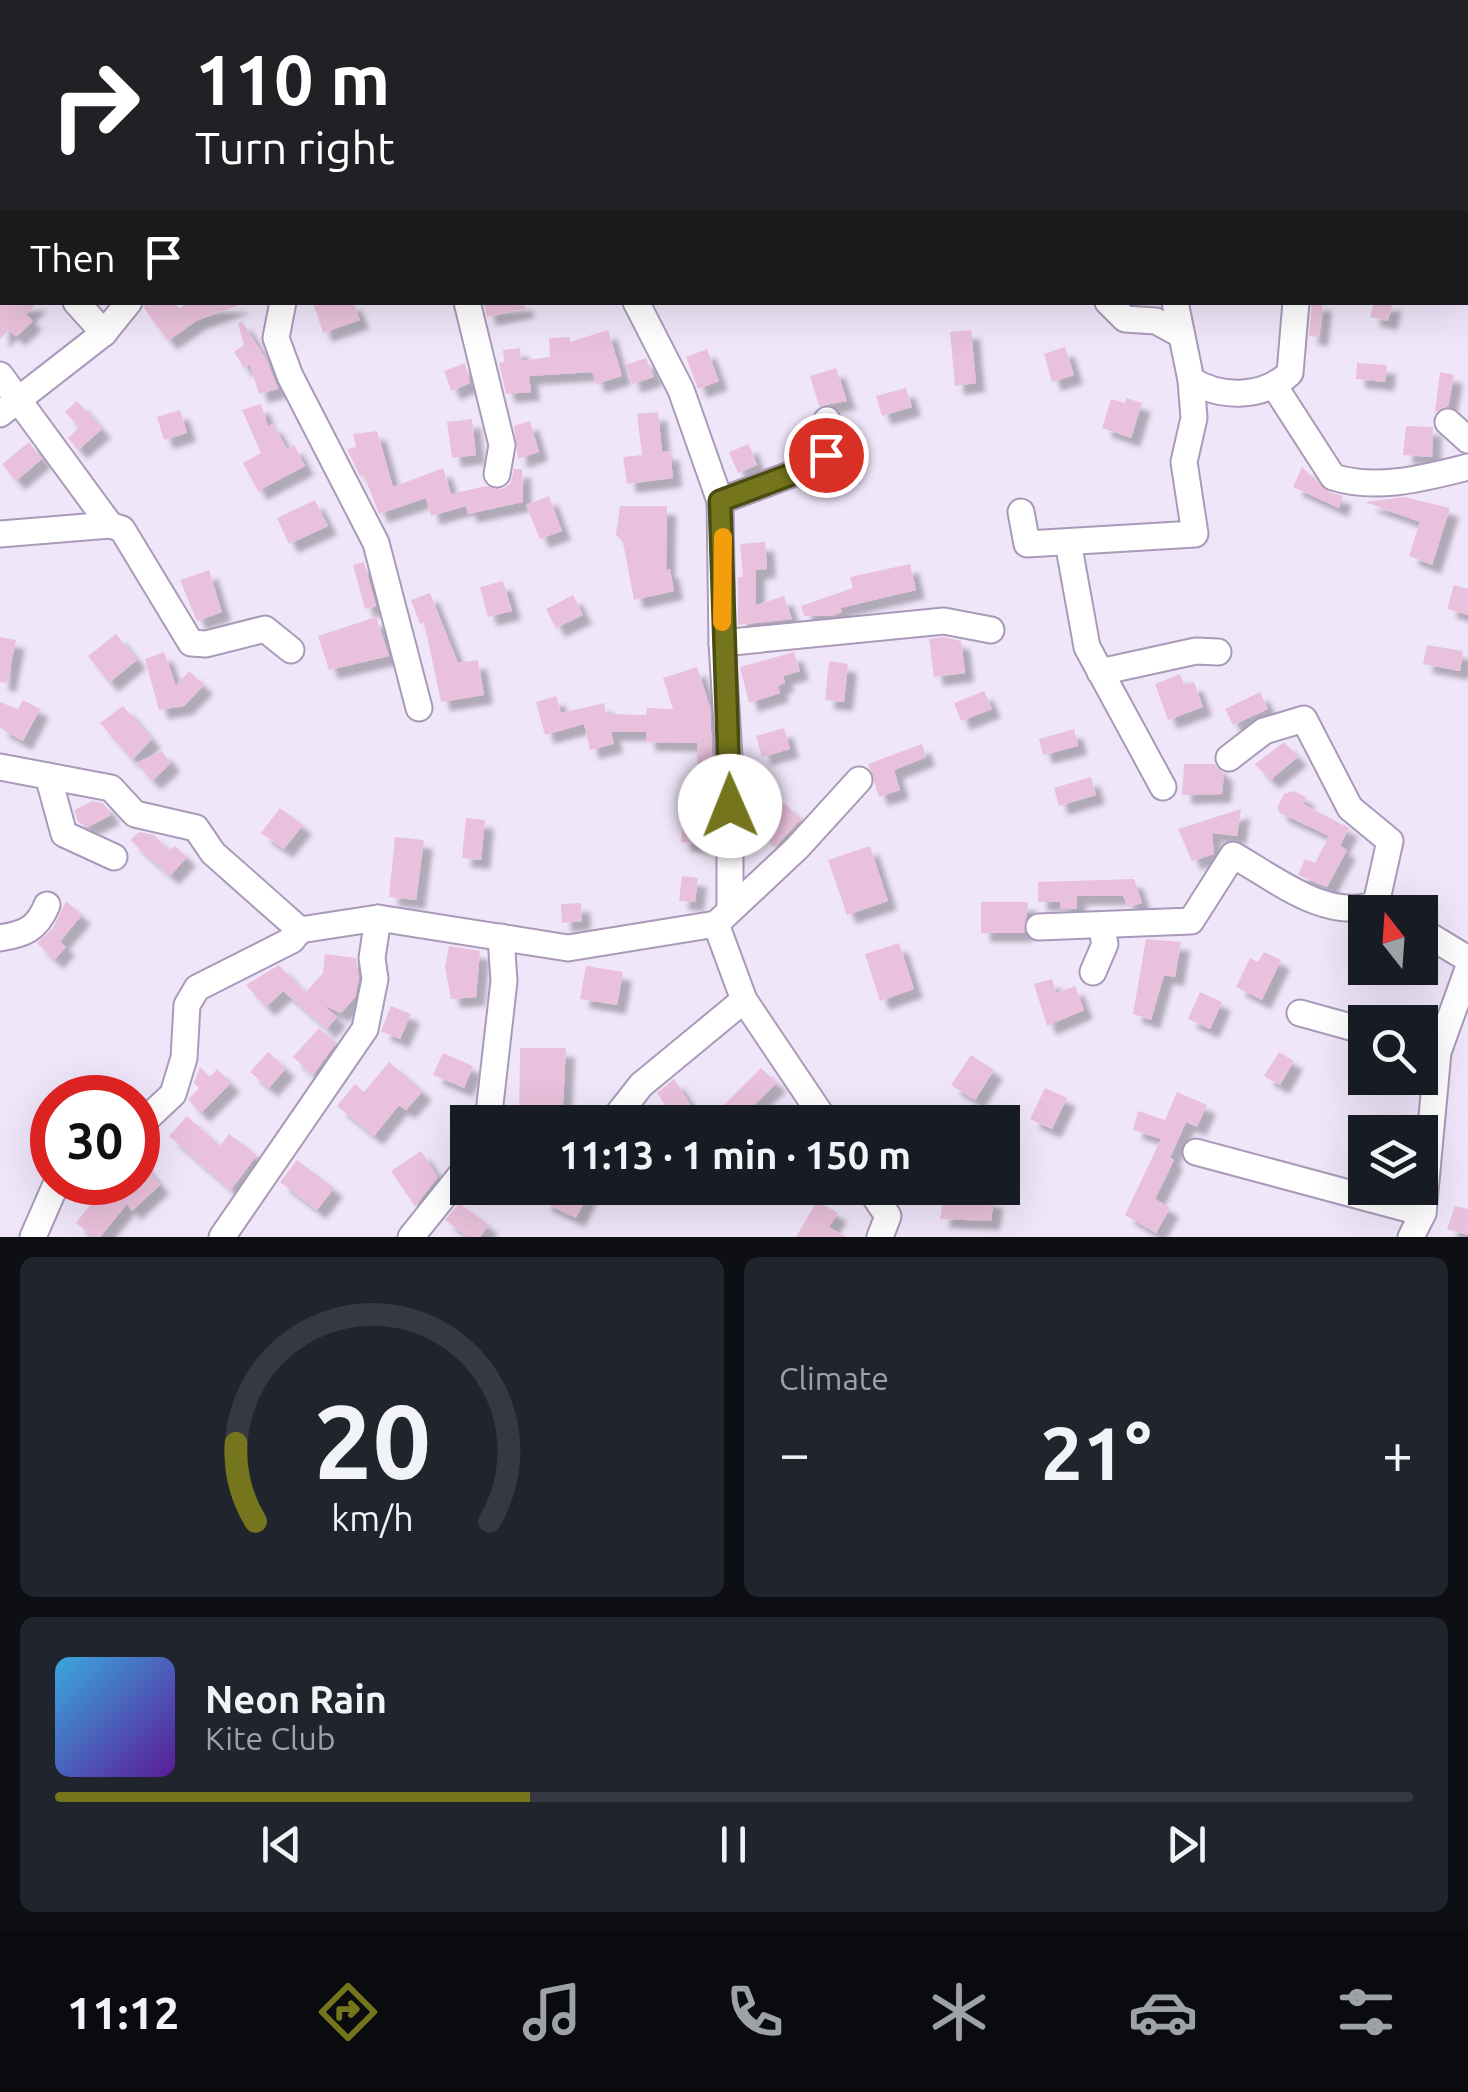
<!DOCTYPE html>
<html lang="en">
<head>
<meta charset="utf-8">
<style>
  body { margin:0; font-family:Ubuntu,sans-serif; background:#20242c; color:#f1f3f6; height:100vh; display:flex; flex-direction:column; font-size:38px; white-space:nowrap }
  * { box-sizing:border-box; margin:0 }
  p { font-size:32px; color:#9ea1a6 }
  .icon { flex:none; width:55px; height:55px; fill:none; stroke:currentColor; stroke-width:2; stroke-linecap:round; stroke-linejoin:round }
  .map { position:relative; height:1237px; overflow:hidden }
  .details { display:flex; flex-direction:column; gap:20px; padding:20px; background:#0d0f14; flex:1 }
  .details>* { flex:none }
  .top-card { position:absolute; left:0px; top:0px; width:1470px; height:305px; box-shadow:0 10px 40px #0002; background:#202124; color:#fff; overflow:hidden }
  .needle { width:65px; rotate:343deg }
  .buttons { position:absolute; left:1348px; top:895px; display:grid; gap:20px }
  .buttons a { display:grid; place-items:center; width:90px; height:90px; border-radius:0px; background:#171b24; box-shadow:0 10px 40px #0002; font-size:50px }
  .speed { position:absolute; left:30px; top:1075px; display:flex; gap:20px; font-size:50px; font-weight:700; text-align:center }
  .speed>* { display:grid; place-content:center; width:130px; height:130px; border-radius:50%; background:#171b24; box-shadow:0 10px 40px #0002; line-height:1 }
  .speed .limit { border:15px solid #d22; background:#fff; color:#111 }
  .pin { position:absolute; display:grid; place-items:center; width:85px; height:85px; color:#fff; margin:-42px; border:5px solid #fff; border-radius:50%; box-shadow:0 2px 10px #0007 }
  .me { position:absolute; width:110px; margin:-55px; rotate:359deg; stroke-linejoin:round; filter:drop-shadow(0 0 8px #0008) }
  .turn { display:flex; align-items:center; gap:35px; height:210px; padding:0 30px; font-size:45px }
  .turn .icon { width:130px; height:130px; stroke-width:2.5 }
  .turn b { display:block; font-size:70px; line-height:85px }
  .then { display:flex; align-items:center; height:95px; padding:0 30px; background:#0003; gap:20px; font-size:38px }
  .big { font-size:75px; font-weight:700; line-height:1.1 }
  .details .card { flex:1; display:flex; flex-direction:column; justify-content:center; gap:15px; min-width:0; padding:0 35px; border-radius:15px; background:#20242c }
  .details .dial { align-items:center; gap:0 }
  .dial svg { height:260px; overflow:visible; fill:none; stroke:#363941; stroke-width:7; stroke-linecap:round; text-anchor:middle }
  .dial text { fill:#f1f3f6; stroke:none }
  .song { display:flex; align-items:center; gap:30px }
  .cover { width:120px; height:120px; border-radius:15px; background:linear-gradient(135deg,hsl(200 70% 55%),hsl(270 70% 35%)) }
  .played { height:10px; border-radius:5px; background:linear-gradient(90deg,#74751c 35%,#363941 35%) }
  .keys { display:flex; justify-content:space-around; direction:ltr }
  .heat { display:flex; justify-content:space-between; align-items:center; font-size:55px; direction:ltr }
  .details .tiles { flex:1; display:grid; gap:20px; grid-template-columns:1fr 1fr }
  .card:last-child { grid-column:span 2 }
  .trip { position:absolute; left:450px; top:1105px; width:570px; height:100px; border-radius:0px; background:#171b24; box-shadow:0 10px 40px #0002; font-weight:700; line-height:100px; text-align:center }
  .tab-bar { display:flex; height:160px; justify-content:space-around; align-items:center; background:#090b0e; color:#9ea1a6 }
  .tab-bar .icon { width:70px; height:70px }
  .tab-bar .active { color:#74751c }
  .tab-bar b { font-size:45px; color:#f1f3f6 }
  .map>svg:first-child { display:block }
  .building { fill:#eac1dc; filter:url(#shadow) }
  .lines { fill:none; stroke-linecap:round; stroke-linejoin:round }
  .minor-casing { stroke:#a99aba; stroke-width:29 }
  .major-casing { stroke:#fff; stroke-width:36 }
  .minor { stroke:#fff; stroke-width:25 }
  .major { stroke:#d3daf7; stroke-width:32 }
  .route-casing { stroke:#4b4c12; stroke-width:25 }
  .route { stroke:#74751c; stroke-width:18 }
  .slow { stroke:#f59e0b; stroke-width:18 }
</style>
</head>
<body>
<div class="map">
<svg width="1468" height="1237" viewBox="0 0 1468 1237">
  <defs>
    <filter id="shadow"><feDropShadow dx="9" dy="9" stdDeviation="2.5" flood-color="#0004"/></filter>
  </defs>
  <rect width="100%" height="100%" fill="#f0e6fa"/>
  <g class="building">
    <polygon points="0,302 38,302 26,314 33,321 16,337 9,330 0,339"/>
    <polygon points="145,302 174,302 179,309 188,302 242,304 196,321 168,341 144,308"/>
    <polygon points="313,302 353,302 360,320 323,333"/>
    <polygon points="524,302 525,309 487,317 484,303"/>
    <polygon points="1312,302 1323,302 1319,337 1309,336"/>
    <polygon points="1374,302 1393,302 1388,321 1370,317"/>
    <polygon points="242,321 267,361 278,389 259,394 250,364 244,368 234,352 244,345 238,323"/>
    <polygon points="608,330 622,376 596,384 592,372 529,376 531,392 506,394 499,363 504,362 503,350 520,348 521,361 550,357 549,338 570,337 570,342"/>
    <polygon points="971,330 976,383 955,386 950,332"/>
    <polygon points="1065,347 1074,375 1052,382 1044,354"/>
    <polygon points="707,349 719,381 698,389 686,357"/>
    <polygon points="646,358 654,377 632,384 626,365"/>
    <polygon points="465,363 470,383 451,391 444,371"/>
    <polygon points="1357,363 1387,365 1385,382 1356,379"/>
    <polygon points="836,368 847,401 819,406 810,376"/>
    <polygon points="1440,372 1454,375 1448,406 1435,412 1433,427"/>
    <polygon points="906,388 912,407 882,416 876,396"/>
    <polygon points="1126,398 1142,403 1131,438 1102,428 1111,399 1125,403"/>
    <polygon points="77,401 102,429 78,450 68,438 79,427 65,412"/>
    <polygon points="261,404 268,426 273,424 287,449 294,445 305,466 258,491 243,463 261,453 242,410"/>
    <polygon points="180,410 187,433 164,440 157,417"/>
    <polygon points="658,412 662,452 670,451 673,478 627,484 623,457 642,455 637,414"/>
    <polygon points="472,419 476,455 452,458 447,422"/>
    <polygon points="530,421 539,452 518,459 514,426"/>
    <polygon points="1406,426 1433,427 1432,457 1403,455"/>
    <polygon points="377,431 393,487 443,468 451,494 486,486 502,489 510,484 514,469 522,469 523,502 468,514 466,506 431,516 426,498 379,514 364,475 360,476 347,449 356,447 353,434"/>
    <polygon points="29,442 42,459 16,481 2,464"/>
    <polygon points="749,444 757,465 738,473 729,452"/>
    <polygon points="1302,467 1328,492 1343,496 1339,508 1293,487"/>
    <polygon points="549,496 562,531 540,539 526,505"/>
    <polygon points="1404,497 1450,508 1432,565 1409,556 1420,522 1365,502"/>
    <polygon points="315,500 328,526 289,544 277,518"/>
    <polygon points="620,506 667,506 666,570 670,569 674,591 634,600 623,542 616,535"/>
    <polygon points="765,542 767,569 756,570 756,605 784,596 792,619 738,625 738,577 743,577 740,544"/>
    <polygon points="364,562 376,606 365,609 353,565"/>
    <polygon points="910,564 916,590 840,608 842,612 832,616 804,616 801,606 853,588 850,577"/>
    <polygon points="209,570 222,612 197,621 180,580"/>
    <polygon points="503,581 512,611 488,617 480,587"/>
    <polygon points="1454,585 1468,589 1468,615 1447,609"/>
    <polygon points="430,593 458,663 478,660 484,695 441,702 424,622 420,624 411,600"/>
    <polygon points="573,595 583,615 556,628 546,609"/>
    <polygon points="376,617 389,656 329,670 318,636"/>
    <polygon points="116,634 137,660 109,683 88,656"/>
    <polygon points="0,637 16,640 7,683 0,682"/>
    <polygon points="943,637 961,641 965,673 934,677 929,639"/>
    <polygon points="1427,645 1463,651 1460,671 1423,664"/>
    <polygon points="164,652 176,686 189,671 204,685 184,706 159,710 145,659"/>
    <polygon points="794,652 800,671 783,676 785,683 778,686 780,693 749,703 740,667"/>
    <polygon points="829,661 848,664 844,702 825,700"/>
    <polygon points="697,667 710,707 714,796 698,796 697,743 646,742 646,732 611,732 614,744 590,750 584,724 545,735 536,702 556,696 561,713 604,703 606,714 646,715 647,708 673,709 663,678"/>
    <polygon points="1180,674 1184,685 1194,682 1203,707 1168,720 1155,684"/>
    <polygon points="984,691 992,709 961,721 954,703"/>
    <polygon points="1260,692 1268,709 1233,725 1225,709"/>
    <polygon points="23,700 40,709 23,741 0,728 0,702 18,709"/>
    <polygon points="123,706 152,739 132,760 100,723"/>
    <polygon points="784,728 790,749 762,757 756,736"/>
    <polygon points="1074,729 1078,746 1043,755 1039,739"/>
    <polygon points="1284,742 1298,757 1270,780 1255,764"/>
    <polygon points="922,744 926,757 894,770 900,790 879,797 868,764"/>
    <polygon points="162,751 171,763 152,781 136,763"/>
    <polygon points="1184,764 1214,764 1224,773 1222,794 1182,795"/>
    <polygon points="1091,777 1096,795 1059,806 1054,788"/>
    <polygon points="1294,791 1306,797 1303,804 1349,828 1340,846 1347,850 1327,887 1298,875 1305,859 1315,863 1329,836 1280,813 1277,808 1284,794"/>
    <polygon points="92,801 103,803 111,815 88,827 78,822 74,810"/>
    <polygon points="784,803 801,819 776,846 759,830"/>
    <polygon points="280,808 303,825 284,849 261,833"/>
    <polygon points="1241,809 1237,836 1212,833 1214,854 1192,861 1178,829"/>
    <polygon points="683,816 705,818 703,844 681,842"/>
    <polygon points="466,818 485,820 481,860 462,858"/>
    <polygon points="139,832 154,835 169,851 175,846 187,857 170,876 130,840"/>
    <polygon points="395,837 424,840 416,900 389,897"/>
    <polygon points="870,846 888,901 847,915 828,860"/>
    <polygon points="682,876 698,878 695,902 679,901"/>
    <polygon points="1134,879 1142,903 1128,907 1123,896 1077,896 1077,909 1060,909 1060,902 1038,902 1038,882"/>
    <polygon points="66,901 82,915 60,941 66,947 54,960 37,943 53,928"/>
    <polygon points="981,902 1028,902 1024,933 981,933"/>
    <polygon points="581,903 582,921 562,923 561,904"/>
    <polygon points="1146,939 1181,942 1175,977 1164,975 1151,1020 1133,1014"/>
    <polygon points="899,943 914,989 880,1001 865,954"/>
    <polygon points="449,946 480,951 476,997 451,999 445,967"/>
    <polygon points="1264,952 1281,960 1262,1000 1236,987 1250,958 1258,962"/>
    <polygon points="325,954 356,958 359,979 355,997 341,1013 323,1005 337,1017 327,1029 283,991 266,1007 246,985 279,965 305,993 323,973"/>
    <polygon points="586,966 623,972 617,1005 580,999"/>
    <polygon points="1052,979 1056,993 1075,986 1084,1010 1047,1026 1034,984"/>
    <polygon points="1200,992 1222,1002 1210,1029 1188,1019"/>
    <polygon points="391,1006 411,1014 400,1039 381,1031"/>
    <polygon points="319,1028 336,1043 313,1075 293,1057"/>
    <polygon points="520,1048 566,1048 562,1122 519,1122"/>
    <polygon points="268,1052 286,1068 269,1088 250,1072"/>
    <polygon points="1279,1052 1294,1061 1280,1085 1264,1076"/>
    <polygon points="443,1053 473,1066 464,1088 433,1075"/>
    <polygon points="971,1055 994,1070 975,1100 951,1085"/>
    <polygon points="389,1062 423,1091 406,1110 399,1105 374,1136 337,1106 355,1084 364,1092"/>
    <polygon points="200,1067 210,1077 217,1069 231,1083 201,1113 188,1100 199,1088 194,1083"/>
    <polygon points="761,1068 777,1083 752,1107 766,1122 737,1122 723,1106"/>
    <polygon points="674,1079 690,1104 672,1115 657,1093"/>
    <polygon points="1045,1088 1067,1098 1052,1129 1030,1119"/>
    <polygon points="1177,1092 1207,1105 1197,1127 1186,1122 1170,1158 1174,1160 1155,1199 1170,1208 1156,1233 1125,1215 1161,1139 1133,1130 1138,1111 1165,1120"/>
    <polygon points="187,1116 220,1146 229,1134 257,1155 231,1190 169,1136"/>
    <polygon points="421,1151 438,1177 415,1206 391,1171"/>
    <polygon points="138,1157 160,1185 132,1211 127,1204 100,1237 94,1237 76,1223 108,1182 138,1182"/>
    <polygon points="297,1160 334,1188 317,1210 280,1182"/>
    <polygon points="549,1188 574,1188 588,1194 576,1218 542,1202"/>
    <polygon points="945,1188 967,1188 966,1195 994,1199 991,1221 940,1219"/>
    <polygon points="817,1201 838,1213 829,1227 846,1237 796,1237"/>
    <polygon points="459,1203 489,1225 480,1237 468,1237 445,1220"/>
    <polygon points="1455,1206 1468,1209 1468,1235 1447,1229"/>
  </g>
  <g class="lines">
    <defs>
      <g id="minor">
        <polyline points="258,2 258,0"/>
        <polyline points="1377,2 1382,0"/>
        <polyline points="0,216 2,218"/>
        <polyline points="76,302 104,333"/>
        <polyline points="283,302 276,338 290,376 376,543 419,708"/>
        <polyline points="467,302 502,445 497,474"/>
        <polyline points="636,302 681,390 720,501 722,643 730,772 730,910"/>
        <polyline points="1108,302 1125,319 1156,321 1180,334"/>
        <polyline points="0,375 110,525"/>
        <path d="M 1191,380 C 1222,399 1264,398 1290,373 L 1296,302"/>
        <path d="M 1275,387 L 1333,477 C 1377,491 1424,478 1468,467"/>
        <polyline points="0,414 104,333 129,302"/>
        <polyline points="1448,422 1468,440"/>
        <polyline points="720,501 811,467 826,455 827,420"/>
        <polyline points="1021,512 1027,544 1195,534 1184,462 1194,418 1191,380 1175,302"/>
        <polyline points="0,534 110,525 122,529 191,643 206,644 265,629 291,650"/>
        <polyline points="1068,542 1087,647 1163,787"/>
        <polyline points="722,643 944,621 991,630"/>
        <polyline points="1100,672 1196,651 1218,652"/>
        <polyline points="1229,758 1264,731 1304,719 1350,808 1390,841 1376,904"/>
        <polyline points="0,767 111,788 135,814 196,828 213,853 300,930 378,918 568,948 716,924 797,848 859,780"/>
        <polyline points="48,776 64,834 114,857"/>
        <polyline points="716,924 744,1000 826,1122"/>
        <path d="M 1039,927 L 1191,921 L 1233,855 C 1276,879 1327,922 1376,904 L 1390,912"/>
        <polyline points="1420,930 1468,959"/>
        <path d="M 0,938 C 25,934 37,929 47,905"/>
        <polyline points="1093,972 1105,944 1101,926"/>
        <polyline points="1300,1013 1365,1031"/>
        <polyline points="488,1122 504,981 501,937"/>
        <polyline points="612,1122 641,1085 744,1000"/>
        <polyline points="138,1127 173,1094 184,1058 187,1005 197,988 292,940 300,930"/>
        <polyline points="1196,1152 1423,1213"/>
        <polyline points="869,1188 888,1216 880,1237"/>
        <polyline points="33,1237 57,1182"/>
        <polyline points="222,1237 365,1029 375,979 372,958 378,918"/>
        <polyline points="411,1237 468,1166"/>
        <polyline points="1411,1237 1423,1213 1438,1052 1468,969"/>
      </g>
      <polyline id="major" points="1219,0 1220,2"/>
    </defs>
    <use href="#minor" class="minor-casing"/>
    <use href="#major" class="major-casing"/>
    <use href="#minor" class="minor"/>
    <use href="#major" class="major"/>
  </g>
  <g class="lines">
    <defs>
      <polyline id="route" points="730,806 720,501 811,467 826,455"/>
    </defs>
    <use href="#route" class="route-casing"/>
    <use href="#route" class="route"/>
    <polyline class="slow" points="722,622 723,537"/>
  </g>
</svg>
<div class="buttons">
<a><svg class="needle" viewBox="-14 -14 28 28"><path d="M0-13l5 13h-10z" fill="#e53935"/><path d="M0 13l5-13h-10z" fill="#9ea1a6"/></svg></a>
<a><svg class="icon" aria-label="search" viewBox="0 0 24 24"><circle cx="10" cy="10" r="6"/><path d="M15 15l6 6"/></svg></a>
<a><svg class="icon" aria-label="layers" viewBox="0 0 24 24"><path d="M12 4l9 5-9 5-9-5zM3 14l9 5 9-5"/></svg></a>
</div>
<div class="speed"><div class="limit">30</div></div>
<div class="pin" style="left:826px;top:455px;background:#d93025"><svg class="icon" aria-label="arrive" viewBox="0 0 24 24"><path d="M6 21V4h12l-3 4 3 4H6"/></svg></div>
<svg class="me" style="left:730px;top:806px" viewBox="-20 -20 40 40"><circle r="19" fill="#fff"/><path d="M0-13L10 11 0 6-10 11z" fill="#74751c"/></svg>
<div class="trip">11:13 · 1 min · 150 m</div>
<div class="top-card">
<div class="turn"><svg class="icon" aria-label="right" viewBox="0 0 24 24"><path d="M7 20v-9h11M14 6l5 5-5 5"/></svg><div><b>110 m</b>Turn right</div></div>
<div class="then">Then<svg class="icon" aria-label="arrive" viewBox="0 0 24 24"><path d="M6 21V4h12l-3 4 3 4H6"/></svg></div>
</div>
</div>
<section class="details">
<div class="tiles">
<div class="card dial"><svg viewBox="0 0 100 80">
<path d="M14 69A42 42 0 1 1 86 69"/>
<path d="M14 69A42 42 0 0 1 8 45" stroke="#74751c"/>
<text x="50" y="56" font-size="32" font-weight="700">20</text>
<text x="50" y="72" font-size="11">km/h</text>
</svg></div>
<div class="card"><p>Climate</p>
<div class="heat"><a>−</a><b class="big">21°</b><a>+</a></div>
</div>
<div class="card">
<div class="song"><i class="cover"></i><div><b>Neon Rain</b><p>Kite Club</p></div></div>
<div class="played"></div>
<div class="keys"><svg class="icon" aria-label="previous" viewBox="0 0 24 24"><path d="M18 5L8 12l10 7zM5 5v14"/></svg><svg class="icon" aria-label="pause" viewBox="0 0 24 24"><path d="M8 5v14M16 5v14"/></svg><svg class="icon" aria-label="next" viewBox="0 0 24 24"><path d="M6 5l10 7-10 7zM19 5v14"/></svg></div>
</div>
</div>
</section>
<nav class="tab-bar">
<b>11:12</b>
<svg class="icon active" aria-label="directions" viewBox="0 0 24 24"><path d="M12 3l9 9-9 9-9-9zM9 14v-3h6M13 9l2 2-2 2"/></svg>
<svg class="icon" aria-label="music" viewBox="0 0 24 24"><path d="M9 18V5l10-2v13"/><circle cx="6" cy="18" r="3"/><circle cx="16" cy="16" r="3"/></svg>
<svg class="icon" aria-label="phone" viewBox="0 0 24 24"><path d="M5 4h4l2 5-3 2q2 4 5 5l2-3 5 2v4C11 20 4 13 5 4z"/></svg>
<svg class="icon" aria-label="climate" viewBox="0 0 24 24"><path d="M12 3v18M4 7l16 10M4 17L20 7"/></svg>
<svg class="icon" aria-label="car" viewBox="0 0 24 24"><path d="M5 17H2v-5l4-1 3-4h7l3 4 3 1v5h-3M9 17h6M6 11h13"/><circle cx="7" cy="17" r="2"/><circle cx="17" cy="17" r="2"/></svg>
<svg class="icon" aria-label="filters" viewBox="0 0 24 24"><path d="M4 7h16M4 17h16"/><circle cx="9" cy="7" r="2"/><circle cx="15" cy="17" r="2"/></svg>
</nav>
</body>
</html>
